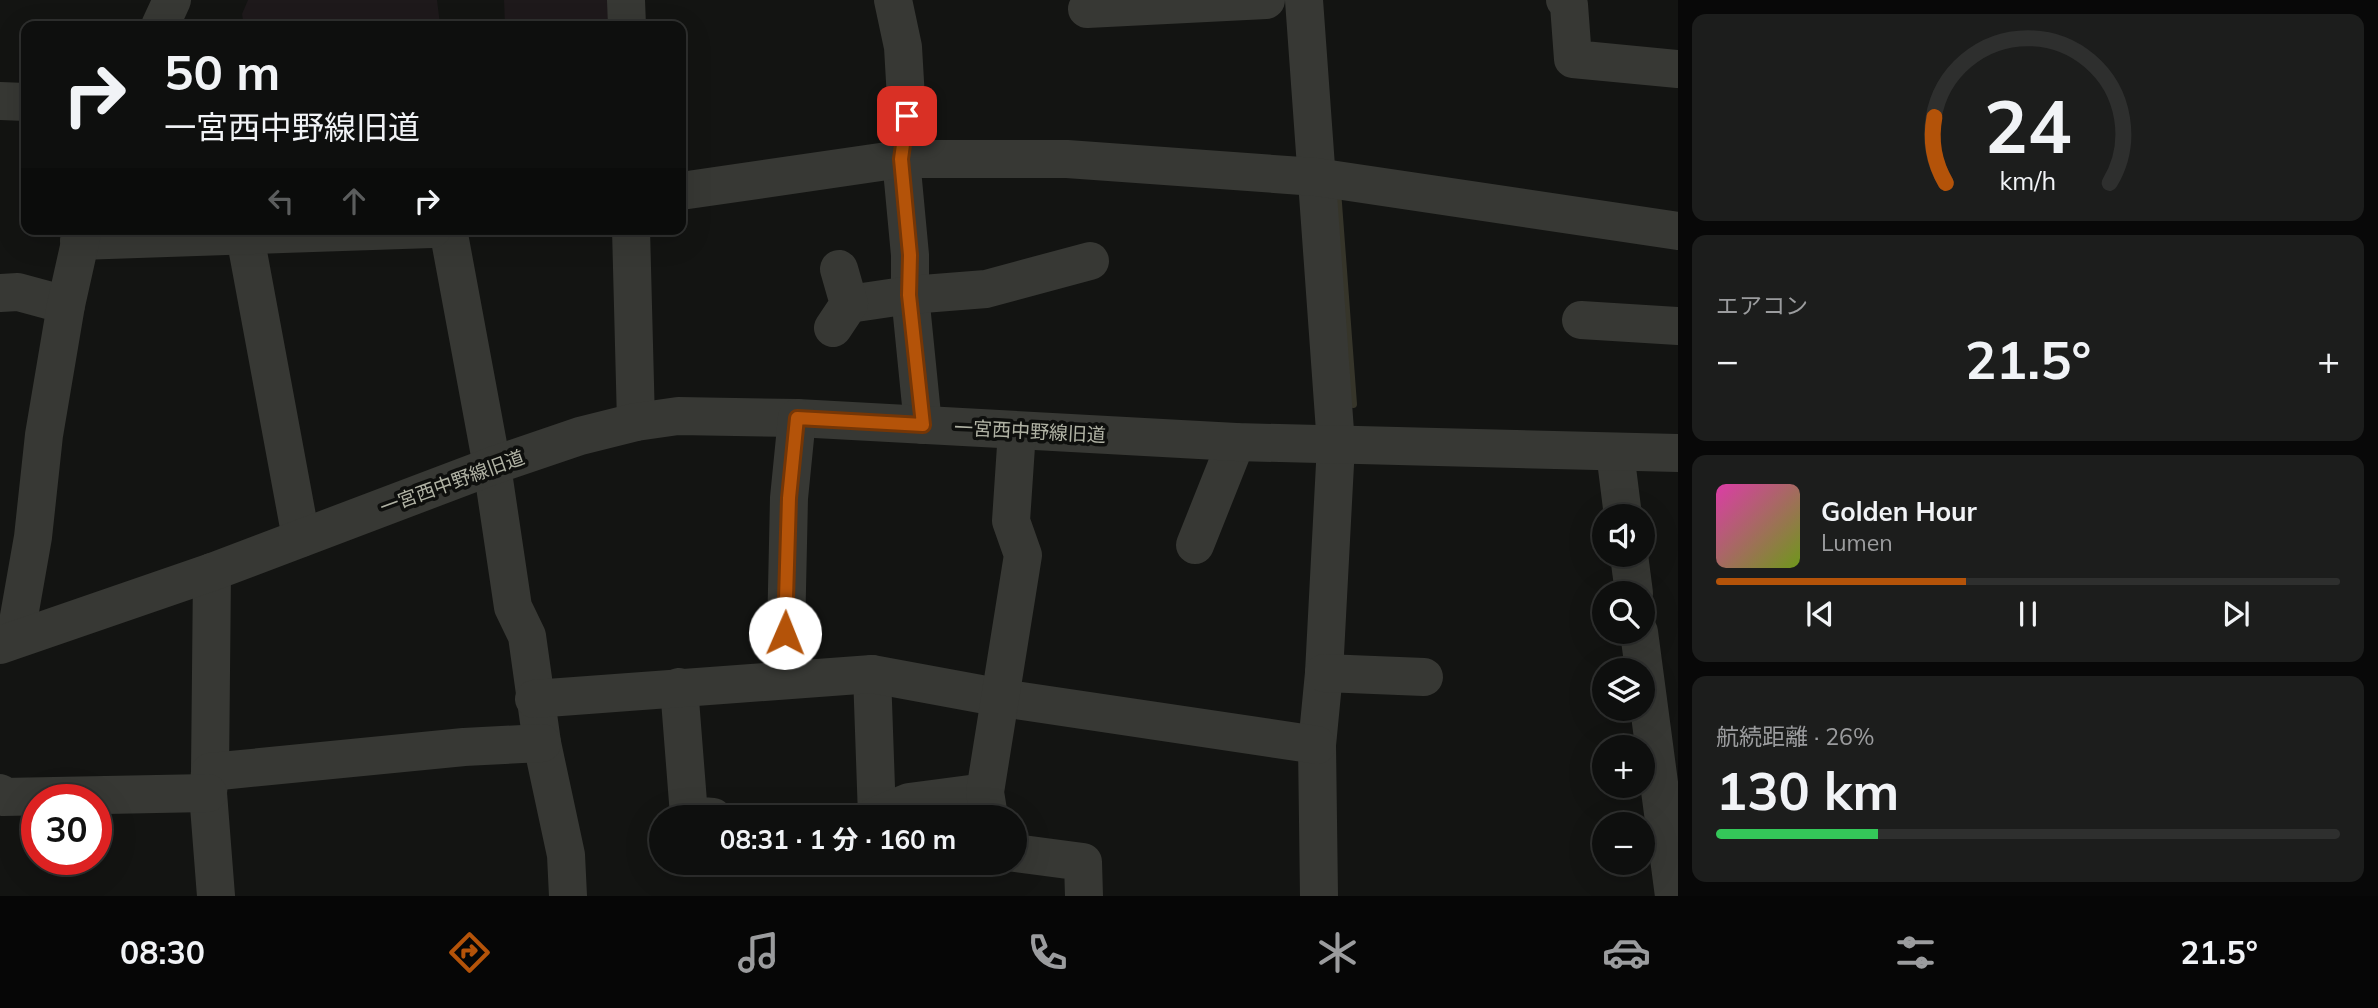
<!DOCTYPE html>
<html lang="ja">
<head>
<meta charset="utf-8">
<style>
  body { margin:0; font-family:Mulish,"Noto Sans JP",sans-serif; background:#1c1d1c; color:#f1f3f6; height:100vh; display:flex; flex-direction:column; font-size:26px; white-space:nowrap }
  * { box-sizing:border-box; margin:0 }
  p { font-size:23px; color:#9b9c9e }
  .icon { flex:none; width:38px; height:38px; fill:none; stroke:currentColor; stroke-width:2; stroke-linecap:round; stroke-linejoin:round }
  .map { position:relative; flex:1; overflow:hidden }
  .panel { display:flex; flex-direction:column; gap:14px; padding:14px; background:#080808; width:700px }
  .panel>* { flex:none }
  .top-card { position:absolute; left:21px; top:21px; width:665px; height:214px; border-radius:14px; box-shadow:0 7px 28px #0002,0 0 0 2px #2e2f2e; background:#0e0f0e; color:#f1f3f6; overflow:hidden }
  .controls { position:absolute; left:1592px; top:504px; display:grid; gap:14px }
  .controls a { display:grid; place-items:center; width:63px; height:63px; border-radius:50%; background:#0e0f0e; box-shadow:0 7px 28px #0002,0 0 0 2px #2e2f2e; font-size:35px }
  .speed { position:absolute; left:21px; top:784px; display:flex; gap:14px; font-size:35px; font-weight:700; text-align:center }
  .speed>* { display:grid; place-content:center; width:91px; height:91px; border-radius:50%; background:#0e0f0e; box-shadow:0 7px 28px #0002,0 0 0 2px #2e2f2e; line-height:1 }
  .speed .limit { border:10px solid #d22; background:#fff; color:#111 }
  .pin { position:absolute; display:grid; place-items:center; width:60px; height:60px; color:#fff; margin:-30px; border-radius:14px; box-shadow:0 4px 10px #0006 }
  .me { position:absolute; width:77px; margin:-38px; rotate:1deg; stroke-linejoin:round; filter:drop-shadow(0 0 5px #0008) }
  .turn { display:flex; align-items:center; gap:24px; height:147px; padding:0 28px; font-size:32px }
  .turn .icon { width:91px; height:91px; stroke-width:2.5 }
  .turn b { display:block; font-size:49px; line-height:60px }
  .lanes { display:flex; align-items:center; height:66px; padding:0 28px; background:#0003; justify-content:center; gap:35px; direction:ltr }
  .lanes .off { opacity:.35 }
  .big { font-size:52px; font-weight:700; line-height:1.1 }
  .panel .card { flex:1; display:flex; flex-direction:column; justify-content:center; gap:10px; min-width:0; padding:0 24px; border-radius:14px; background:#1c1d1c }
  .panel .dial { align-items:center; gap:0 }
  .dial svg { height:182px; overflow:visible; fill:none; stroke:#2e2f2e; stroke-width:7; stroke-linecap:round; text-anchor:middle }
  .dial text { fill:#f1f3f6; stroke:none }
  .song { display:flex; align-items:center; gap:21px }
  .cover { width:84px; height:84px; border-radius:10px; background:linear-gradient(135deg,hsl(320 70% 55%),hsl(80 70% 35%)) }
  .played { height:7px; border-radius:4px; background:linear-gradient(90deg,#b45309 40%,#2e2f2e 40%) }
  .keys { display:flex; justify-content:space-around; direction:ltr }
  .heat { display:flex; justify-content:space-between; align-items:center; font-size:38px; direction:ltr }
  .charge { height:10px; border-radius:5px; background:linear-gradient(90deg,#34c759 26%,#2e2f2e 0) }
  .trip { position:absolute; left:649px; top:805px; width:378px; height:70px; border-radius:35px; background:#0e0f0e; box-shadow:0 7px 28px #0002,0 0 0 2px #2e2f2e; font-weight:700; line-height:70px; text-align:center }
  .tabs { display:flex; height:112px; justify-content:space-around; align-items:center; background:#060606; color:#9b9c9e }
  .tabs .icon { width:49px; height:49px }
  .tabs .selected { color:#b45309 }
  .tabs b { font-size:32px; color:#f1f3f6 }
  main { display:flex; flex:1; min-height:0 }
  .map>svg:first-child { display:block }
  .green { fill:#1e191b }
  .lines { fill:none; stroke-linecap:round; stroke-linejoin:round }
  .stream { stroke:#36352a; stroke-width:8 }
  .minor { stroke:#373834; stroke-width:38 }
  .route-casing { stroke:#753606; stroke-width:18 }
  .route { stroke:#b45309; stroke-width:12 }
  .labels { text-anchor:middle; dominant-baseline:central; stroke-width:7; stroke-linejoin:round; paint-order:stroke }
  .street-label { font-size:19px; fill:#b1b3a5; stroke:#0e0f0d }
</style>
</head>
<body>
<main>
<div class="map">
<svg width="1678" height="896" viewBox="0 0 1678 896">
  <rect width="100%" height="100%" fill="#131412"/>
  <g class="green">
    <polygon points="248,0 437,0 440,24 437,26 244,26 242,14"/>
    <polygon points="504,0 618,0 618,26 505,26"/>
  </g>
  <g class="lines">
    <polyline class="stream" points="1337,190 1353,404"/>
    <g class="minor">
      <polyline points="626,0 627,26"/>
      <polyline points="893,0 903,47 907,116 901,159 910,255 910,295 923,425"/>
      <polyline points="1304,0 1336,445 1324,673 1317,745 1319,896"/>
      <polyline points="1565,0 1569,5 1573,59 1678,69"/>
      <polyline points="1087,9 1266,0"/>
      <polyline points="160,26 172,0"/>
      <polyline points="0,101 26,102"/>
      <polyline points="681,191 901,159 1067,159 1316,177 1678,231"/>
      <polyline points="448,229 492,466 513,607 527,636 542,743 566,855 568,896"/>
      <polyline points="631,229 636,422"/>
      <polyline points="245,236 301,538"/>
      <polyline points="79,241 432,229"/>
      <polyline points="0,293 18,292 66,305"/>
      <polyline points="849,304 910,295 986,289 1090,261"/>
      <polyline points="1581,320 1678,326"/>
      <polyline points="833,328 849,304 839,269"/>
      <polyline points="1615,452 1623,516"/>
      <polyline points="1195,545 1236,442"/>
      <polyline points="1629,555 1634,593"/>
      <polyline points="212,572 210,772 208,793 216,896"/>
      <polyline points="1639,632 1674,896"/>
      <polyline points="15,639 33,537 44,435 66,305 83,229"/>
      <polyline points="0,645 212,572 492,466 580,436 636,422 678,416 797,418 1236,442 1678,453"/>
      <polyline points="1324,673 1424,677"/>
      <polyline points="872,674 877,816"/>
      <polyline points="785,680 789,498 797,418"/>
      <polyline points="679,687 689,815 713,817"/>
      <polyline points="534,699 872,674 1002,698 1317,745"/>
      <polyline points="210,772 464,747 542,743"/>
      <polyline points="0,793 3,797 208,793"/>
      <polyline points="873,817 909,802 985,792"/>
      <polyline points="989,817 985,792 1023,555 1011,521 1017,431"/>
      <polyline points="1015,853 1083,862 1084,896"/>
    </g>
  </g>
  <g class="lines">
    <defs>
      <polyline id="route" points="785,633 789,498 797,418 923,425 909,295 910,255 901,159 907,116"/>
    </defs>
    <use href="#route" class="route-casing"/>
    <use href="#route" class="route"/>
  </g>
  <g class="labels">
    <g class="street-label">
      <text transform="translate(1030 431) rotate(3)">一宮西中野線旧道</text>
      <text transform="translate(452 482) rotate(-20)">一宮西中野線旧道</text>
    </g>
  </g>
</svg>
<div class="controls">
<a><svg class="icon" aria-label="sound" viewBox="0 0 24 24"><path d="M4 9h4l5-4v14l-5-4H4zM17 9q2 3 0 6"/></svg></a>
<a><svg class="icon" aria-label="search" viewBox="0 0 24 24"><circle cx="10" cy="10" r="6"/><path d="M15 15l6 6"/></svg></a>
<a><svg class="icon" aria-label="layers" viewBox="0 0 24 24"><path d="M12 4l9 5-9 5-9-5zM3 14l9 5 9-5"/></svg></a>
<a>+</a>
<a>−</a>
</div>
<div class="speed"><div class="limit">30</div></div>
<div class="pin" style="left:907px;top:116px;background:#d93025"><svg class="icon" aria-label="arrive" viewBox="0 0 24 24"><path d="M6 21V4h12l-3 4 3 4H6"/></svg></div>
<svg class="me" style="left:785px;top:633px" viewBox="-20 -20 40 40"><circle r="19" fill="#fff"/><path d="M0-13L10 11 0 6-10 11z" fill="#b45309"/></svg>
<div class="trip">08:31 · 1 分 · 160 m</div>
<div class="top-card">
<div class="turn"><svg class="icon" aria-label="right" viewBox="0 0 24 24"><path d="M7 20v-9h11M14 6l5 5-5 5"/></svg><div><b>50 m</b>一宮西中野線旧道</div></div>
<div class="lanes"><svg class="icon off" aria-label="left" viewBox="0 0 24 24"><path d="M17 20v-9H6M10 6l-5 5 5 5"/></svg><svg class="icon off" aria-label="ahead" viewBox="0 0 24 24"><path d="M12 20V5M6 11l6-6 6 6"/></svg><svg class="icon" aria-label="right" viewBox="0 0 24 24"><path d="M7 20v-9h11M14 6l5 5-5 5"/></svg></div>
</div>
</div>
<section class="panel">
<div class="card dial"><svg viewBox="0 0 100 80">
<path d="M14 69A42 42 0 1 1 86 69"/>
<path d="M14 69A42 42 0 0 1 9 40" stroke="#b45309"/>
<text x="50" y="56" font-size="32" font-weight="700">24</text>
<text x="50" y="72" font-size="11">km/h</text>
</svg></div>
<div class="card"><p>エアコン</p>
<div class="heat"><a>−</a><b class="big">21.5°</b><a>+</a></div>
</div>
<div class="card">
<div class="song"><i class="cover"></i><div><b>Golden Hour</b><p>Lumen</p></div></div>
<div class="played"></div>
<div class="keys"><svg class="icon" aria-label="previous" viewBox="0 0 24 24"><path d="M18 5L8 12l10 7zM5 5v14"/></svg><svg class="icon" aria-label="pause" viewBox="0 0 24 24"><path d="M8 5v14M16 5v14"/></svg><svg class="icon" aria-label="next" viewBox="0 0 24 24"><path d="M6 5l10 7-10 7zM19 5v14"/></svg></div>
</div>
<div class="card"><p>航続距離 · 26%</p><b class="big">130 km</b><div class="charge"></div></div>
</section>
</main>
<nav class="tabs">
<b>08:30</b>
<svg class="icon selected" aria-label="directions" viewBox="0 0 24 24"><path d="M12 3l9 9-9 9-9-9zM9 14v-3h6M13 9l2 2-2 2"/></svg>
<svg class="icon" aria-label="music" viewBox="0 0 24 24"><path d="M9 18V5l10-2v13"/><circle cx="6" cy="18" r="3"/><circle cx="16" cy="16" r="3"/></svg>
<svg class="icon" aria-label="phone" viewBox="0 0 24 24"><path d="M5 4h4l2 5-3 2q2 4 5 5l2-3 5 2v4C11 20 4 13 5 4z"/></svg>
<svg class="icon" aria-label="climate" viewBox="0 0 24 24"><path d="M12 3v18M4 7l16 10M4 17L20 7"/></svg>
<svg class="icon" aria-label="car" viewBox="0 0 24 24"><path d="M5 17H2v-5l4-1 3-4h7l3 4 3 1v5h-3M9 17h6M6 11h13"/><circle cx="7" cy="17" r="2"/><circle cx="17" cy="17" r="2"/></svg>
<svg class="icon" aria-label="filters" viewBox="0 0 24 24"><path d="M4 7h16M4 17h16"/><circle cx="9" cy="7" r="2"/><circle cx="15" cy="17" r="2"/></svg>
<b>21.5°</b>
</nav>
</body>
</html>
